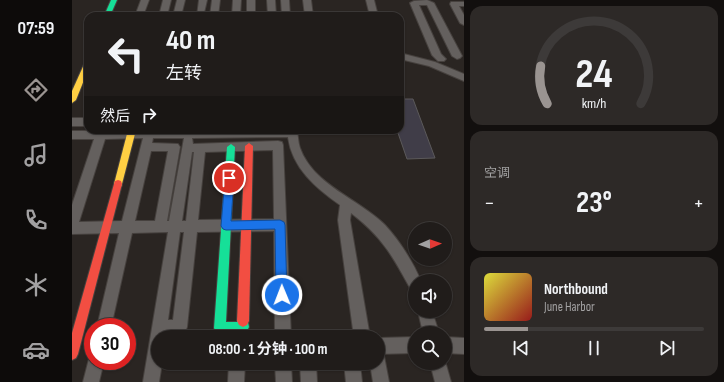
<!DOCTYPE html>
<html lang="zh">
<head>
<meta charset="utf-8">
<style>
  body { margin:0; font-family:"Sofia Sans Condensed","Noto Sans SC",sans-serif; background:#2d2927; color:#f1f3f6; height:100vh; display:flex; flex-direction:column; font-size:15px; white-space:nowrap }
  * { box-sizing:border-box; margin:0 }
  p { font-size:13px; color:#a2a1a2 }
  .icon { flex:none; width:22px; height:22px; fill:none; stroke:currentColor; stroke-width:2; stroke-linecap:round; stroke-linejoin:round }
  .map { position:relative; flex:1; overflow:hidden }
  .panel { display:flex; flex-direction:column; gap:6px; padding:6px; background:#120f0e; width:260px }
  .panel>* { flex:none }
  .hud { position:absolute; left:12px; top:12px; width:320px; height:122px; border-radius:12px; box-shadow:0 1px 3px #0004,0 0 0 1px #3d3a39; background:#201c1a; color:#f1f3f6; overflow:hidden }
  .needle { width:26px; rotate:88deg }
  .controls { position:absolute; left:336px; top:222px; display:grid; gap:8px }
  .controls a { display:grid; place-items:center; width:44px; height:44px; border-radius:50%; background:#201c1a; box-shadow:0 1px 3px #0004,0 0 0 1px #3d3a39; font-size:20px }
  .speed { position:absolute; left:12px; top:318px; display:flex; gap:8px; font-size:20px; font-weight:700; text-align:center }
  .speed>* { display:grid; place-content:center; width:52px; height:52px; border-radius:50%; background:#201c1a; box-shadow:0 1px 3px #0004,0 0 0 1px #3d3a39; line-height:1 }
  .speed .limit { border:6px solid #d22; background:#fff; color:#111 }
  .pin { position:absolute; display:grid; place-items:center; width:34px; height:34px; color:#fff; margin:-17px; border:2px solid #fff; border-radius:50%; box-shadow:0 1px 4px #0007 }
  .me { position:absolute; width:44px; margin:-22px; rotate:359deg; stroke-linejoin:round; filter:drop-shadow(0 0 3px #0008) }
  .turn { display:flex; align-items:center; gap:14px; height:84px; padding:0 16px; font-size:18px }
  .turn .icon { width:52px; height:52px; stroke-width:2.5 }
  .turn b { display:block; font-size:28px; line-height:34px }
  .then { display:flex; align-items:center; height:38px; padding:0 16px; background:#0003; gap:8px; font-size:15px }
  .big { font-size:30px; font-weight:700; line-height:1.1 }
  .panel .card { flex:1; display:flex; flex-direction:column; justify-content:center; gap:6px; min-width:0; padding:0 14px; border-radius:12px; background:#2d2927 }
  .panel .dial { align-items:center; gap:0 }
  .dial svg { height:104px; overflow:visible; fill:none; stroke:#3d3a39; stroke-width:7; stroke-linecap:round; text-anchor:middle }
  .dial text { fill:#f1f3f6; stroke:none }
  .song { display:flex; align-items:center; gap:12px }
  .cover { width:48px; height:48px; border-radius:6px; background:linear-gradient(135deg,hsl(60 70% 55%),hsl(0 70% 35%)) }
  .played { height:4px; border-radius:2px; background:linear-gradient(90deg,#9a9491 20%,#3d3a39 20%) }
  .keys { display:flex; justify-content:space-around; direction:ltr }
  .heat { display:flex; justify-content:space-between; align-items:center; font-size:22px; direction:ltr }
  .trip { position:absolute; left:79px; top:330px; width:234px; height:40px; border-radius:20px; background:#201c1a; box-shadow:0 1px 3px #0004,0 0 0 1px #3d3a39; font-weight:700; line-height:40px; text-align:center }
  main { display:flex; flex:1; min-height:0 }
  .dock { display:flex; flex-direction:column; width:72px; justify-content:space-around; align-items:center; background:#0d0b0a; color:#a2a1a2 }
  .dock .icon { width:28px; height:28px }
  .dock .current { color:#9a9491 }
  .dock b { font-size:18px; color:#f1f3f6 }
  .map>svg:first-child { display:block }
  .building { fill:#403d48; stroke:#5b595a }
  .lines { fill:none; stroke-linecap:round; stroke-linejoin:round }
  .street-casing { stroke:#46413e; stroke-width:2 }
  .fast-casing { stroke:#46413e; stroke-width:2 }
  .slow-casing { stroke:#46413e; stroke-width:2 }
  .jam-casing { stroke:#46413e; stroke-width:2 }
  .street { fill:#64605e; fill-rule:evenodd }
  .fast { fill:#16e098; fill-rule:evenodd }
  .slow { fill:#ffcf43; fill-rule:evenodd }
  .jam { fill:#f24e42; fill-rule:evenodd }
  .route { fill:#1a73e8; stroke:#114b97 }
</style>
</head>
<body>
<main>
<nav class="dock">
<b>07:59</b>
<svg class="icon current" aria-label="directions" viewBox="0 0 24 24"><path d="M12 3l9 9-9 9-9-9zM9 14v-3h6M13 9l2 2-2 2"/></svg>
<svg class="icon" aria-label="music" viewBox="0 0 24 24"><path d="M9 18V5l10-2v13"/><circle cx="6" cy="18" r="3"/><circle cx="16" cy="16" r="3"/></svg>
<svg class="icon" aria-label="phone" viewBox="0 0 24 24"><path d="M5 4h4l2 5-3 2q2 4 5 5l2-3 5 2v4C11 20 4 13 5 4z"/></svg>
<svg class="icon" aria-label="climate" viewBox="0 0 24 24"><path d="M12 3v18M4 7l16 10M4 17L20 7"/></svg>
<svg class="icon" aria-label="car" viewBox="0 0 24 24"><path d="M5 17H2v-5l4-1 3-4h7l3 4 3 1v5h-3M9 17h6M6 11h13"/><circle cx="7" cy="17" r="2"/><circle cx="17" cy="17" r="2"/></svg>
</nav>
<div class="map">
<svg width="392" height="382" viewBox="0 0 392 382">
  <rect width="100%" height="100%" fill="#2a2522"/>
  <polygon class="building" points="328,99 341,99 363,158 335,159 325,130 328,130"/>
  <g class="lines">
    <defs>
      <g id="street">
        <polygon points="69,0 77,0 71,16 63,16"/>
        <polygon points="91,0 99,0 95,16 87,16"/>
        <polygon points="105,0 113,0 109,16 101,16"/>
        <polygon points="127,0 135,0 132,13 138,16 140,0 148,0 146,16 125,16"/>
        <polygon points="161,0 169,0 168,16 160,16"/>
        <rect x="175" y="0" width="8" height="16"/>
        <polygon points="195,0 203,0 204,16 196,16"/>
        <polygon points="209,0 217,0 218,16 210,16"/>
        <polygon points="231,0 239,0 241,16 233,16"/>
        <polygon points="294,0 302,0 306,16 298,16"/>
        <polygon points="355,0 362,3 390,56 388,58 385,59 380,56 355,5 347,5 369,54 374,59 372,61 366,61 360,55 338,3 342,1"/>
        <polygon points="379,2 392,2 392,6 387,6 392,15 392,25 388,23 378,4"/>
        <polygon points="328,53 363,62 392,74 392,81 357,66 328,59"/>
        <rect x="0" y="118" width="16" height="8"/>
        <path d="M 225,130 C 226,136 226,142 228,148 C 241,185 287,199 313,225 C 327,240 341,262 349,281 L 343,281 L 343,290 L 338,288 C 320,255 310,237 279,213 L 278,220 L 298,337 L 282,337 L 266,220 L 268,205 C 244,188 220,168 216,137 L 120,138 L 121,144 L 206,141 L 210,142 L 211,145 L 219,337 L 203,337 L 202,231 L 125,232 L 115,327 L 113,332 L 108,334 L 94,335 L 94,337 L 86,337 L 86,363 L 90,363 L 87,382 L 71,382 L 96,232 L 60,233 L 39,327 L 25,327 L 47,233 L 0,234 L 0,205 L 22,139 L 0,139 L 0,131 ZM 71,138 L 50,221 L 7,222 L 33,139 ZM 81,138 L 112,138 L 97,221 L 95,221 L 108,147 L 106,144 L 80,143 ZM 201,150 L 202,219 L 126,220 L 133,152 ZM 79,151 L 96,151 L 83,221 L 63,221 ZM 120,152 L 122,152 L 114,221 L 110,221 ZM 108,232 L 112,232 L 101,320 L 96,320 Z"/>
        <polygon points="346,311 360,311 367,333 351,333"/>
        <polygon points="343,337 343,353 306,354 306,338"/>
        <polygon points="373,337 392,338 392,354 373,353"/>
        <polygon points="21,354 21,361 32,361 27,382 11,382 18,355"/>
        <polygon points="306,354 312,356 317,382 301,382 298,363 306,363"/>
        <polygon points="373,361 379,382 363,382 358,363 373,363"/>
        <polygon points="157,363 173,363 172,382 156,382"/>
        <polygon points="203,363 219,363 220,382 204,382"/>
        <polygon points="228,363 244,363 245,382 229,382"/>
        <polygon points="272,363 288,363 290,382 274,382"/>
      </g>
      <g id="fast">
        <polygon points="39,0 45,0 38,16 32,16"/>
        <path d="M 159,144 L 163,147 L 154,322 L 165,322 L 167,317 L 171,315 L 175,317 L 177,327 L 175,331 C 167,334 152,335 144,332 L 142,328 L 155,147 Z"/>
      </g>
      <g id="slow">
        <polygon points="14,60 16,60 16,70 4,100 0,103 0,91"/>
        <polygon points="56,130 64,130 50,184 49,187 43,187 42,184"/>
      </g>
      <g id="jam">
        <polygon points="177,143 181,146 177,321 175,325 171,327 167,325 165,321 173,146"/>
        <polygon points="46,180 49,181 50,184 6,354 4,358 0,360 0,333 42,184 43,181"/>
      </g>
    </defs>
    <use href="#street" class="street-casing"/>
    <use href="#fast" class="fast-casing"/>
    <use href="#slow" class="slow-casing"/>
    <use href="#jam" class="jam-casing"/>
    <use href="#street" class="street"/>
    <use href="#fast" class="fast"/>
    <use href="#slow" class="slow"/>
    <use href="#jam" class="jam"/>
  </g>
  <polygon class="route" points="157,175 162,178 159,221 208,220 212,222 213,225 215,295 214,299 210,300 206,299 204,295 203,229 154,230 151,229 149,226 153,178"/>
</svg>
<div class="controls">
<a><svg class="needle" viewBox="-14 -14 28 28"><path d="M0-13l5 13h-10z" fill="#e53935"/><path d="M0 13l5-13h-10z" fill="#a2a1a2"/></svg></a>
<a><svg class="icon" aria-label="sound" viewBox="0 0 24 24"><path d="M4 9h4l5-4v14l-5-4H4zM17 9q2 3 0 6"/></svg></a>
<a><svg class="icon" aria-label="search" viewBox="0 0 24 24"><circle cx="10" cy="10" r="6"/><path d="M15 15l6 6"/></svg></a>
</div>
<div class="speed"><div class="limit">30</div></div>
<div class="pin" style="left:157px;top:178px;background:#d93025"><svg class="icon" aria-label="arrive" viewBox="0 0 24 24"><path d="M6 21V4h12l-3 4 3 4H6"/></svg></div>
<svg class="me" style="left:210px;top:295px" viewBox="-20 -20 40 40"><circle r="17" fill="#1a73e8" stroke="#fff" stroke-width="3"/><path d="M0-11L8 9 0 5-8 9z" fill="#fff"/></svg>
<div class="trip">08:00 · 1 分钟 · 100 m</div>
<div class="hud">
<div class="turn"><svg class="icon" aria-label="left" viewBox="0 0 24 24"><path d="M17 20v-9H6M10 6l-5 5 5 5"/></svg><div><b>40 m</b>左转</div></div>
<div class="then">然后<svg class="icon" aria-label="right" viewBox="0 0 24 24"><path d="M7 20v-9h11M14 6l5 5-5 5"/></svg></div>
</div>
</div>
<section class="panel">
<div class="card dial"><svg viewBox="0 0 100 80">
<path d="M14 69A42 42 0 1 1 86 69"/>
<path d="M14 69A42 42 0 0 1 9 40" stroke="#9a9491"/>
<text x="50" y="56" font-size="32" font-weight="700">24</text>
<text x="50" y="72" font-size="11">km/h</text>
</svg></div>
<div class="card"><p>空调</p>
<div class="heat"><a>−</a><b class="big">23°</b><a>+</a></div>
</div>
<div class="card">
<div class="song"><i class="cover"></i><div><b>Northbound</b><p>June Harbor</p></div></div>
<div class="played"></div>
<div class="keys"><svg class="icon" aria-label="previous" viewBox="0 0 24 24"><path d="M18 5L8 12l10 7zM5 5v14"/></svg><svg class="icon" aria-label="pause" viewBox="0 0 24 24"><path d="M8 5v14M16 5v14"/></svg><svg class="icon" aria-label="next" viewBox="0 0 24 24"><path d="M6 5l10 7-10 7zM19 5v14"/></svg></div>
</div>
</section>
</main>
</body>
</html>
